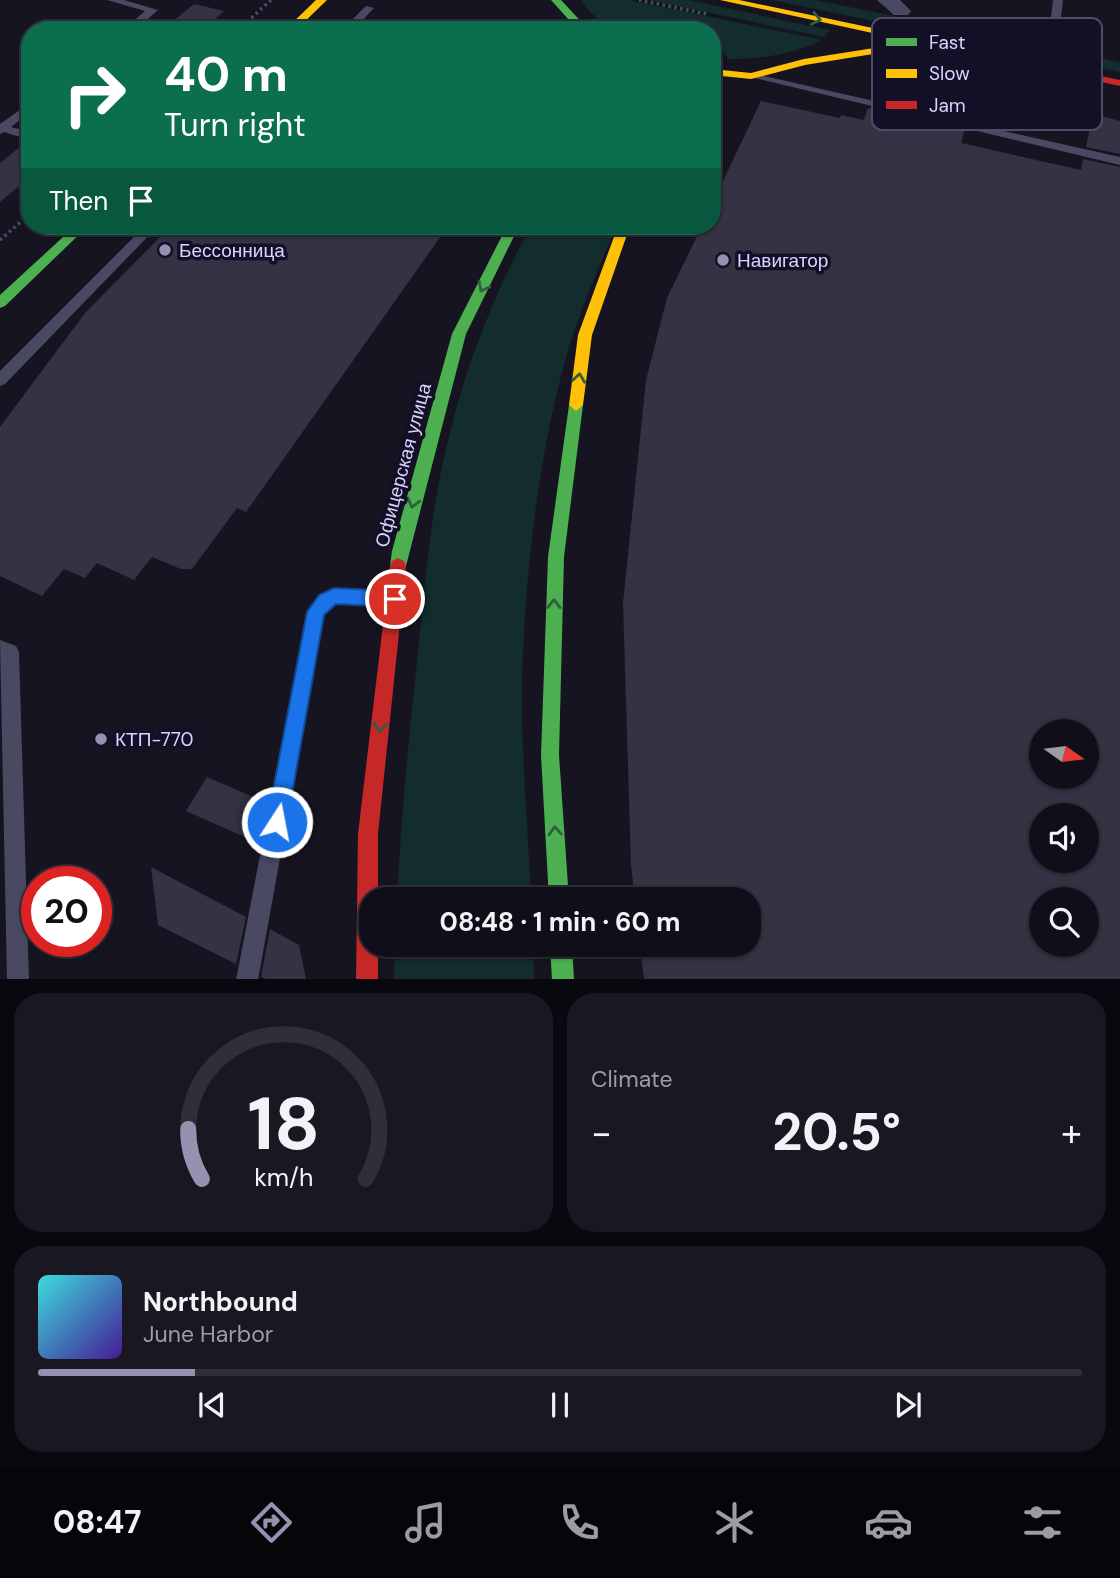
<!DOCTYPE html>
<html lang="en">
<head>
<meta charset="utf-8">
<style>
  body { margin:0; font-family:"DM Sans",sans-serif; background:#191822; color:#f1f3f6; height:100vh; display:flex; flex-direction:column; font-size:26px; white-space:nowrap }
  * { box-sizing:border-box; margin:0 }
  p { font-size:23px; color:#9c9ca2 }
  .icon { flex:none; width:38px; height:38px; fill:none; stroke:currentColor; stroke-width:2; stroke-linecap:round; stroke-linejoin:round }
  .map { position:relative; height:979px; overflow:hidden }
  .drawer { display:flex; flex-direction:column; gap:14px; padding:14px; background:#09080e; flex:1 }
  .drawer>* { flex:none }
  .guide { position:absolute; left:21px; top:21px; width:700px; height:214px; border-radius:28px; box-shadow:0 2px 5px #0004,0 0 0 2px #302f38; background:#0b6e4f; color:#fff; overflow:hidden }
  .needle { width:46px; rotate:104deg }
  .buttons { position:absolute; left:1029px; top:719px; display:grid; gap:14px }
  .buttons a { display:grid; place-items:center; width:70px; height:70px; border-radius:50%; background:#100f19; box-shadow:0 2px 5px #0004,0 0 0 2px #302f38; font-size:35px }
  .speed { position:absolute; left:21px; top:866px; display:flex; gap:14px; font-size:35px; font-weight:700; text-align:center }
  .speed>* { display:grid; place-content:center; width:91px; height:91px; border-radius:50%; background:#100f19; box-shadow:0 2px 5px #0004,0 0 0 2px #302f38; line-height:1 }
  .speed .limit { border:10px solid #d22; background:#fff; color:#111 }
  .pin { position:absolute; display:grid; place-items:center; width:60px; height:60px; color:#fff; margin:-30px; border:4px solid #fff; border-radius:50%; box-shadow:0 2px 7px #0007 }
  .me { position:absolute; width:77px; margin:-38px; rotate:11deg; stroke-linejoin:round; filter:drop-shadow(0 0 5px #0008) }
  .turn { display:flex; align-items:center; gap:24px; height:147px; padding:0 28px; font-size:32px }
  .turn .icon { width:91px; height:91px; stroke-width:2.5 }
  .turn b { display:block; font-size:49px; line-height:60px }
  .then { display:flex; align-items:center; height:66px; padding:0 28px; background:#0003; gap:14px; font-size:26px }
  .big { font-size:52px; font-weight:700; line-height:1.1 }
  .drawer .tile { flex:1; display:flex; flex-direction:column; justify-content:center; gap:10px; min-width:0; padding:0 24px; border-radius:28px; background:#191822 }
  .drawer .dial { align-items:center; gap:0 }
  .dial svg { height:182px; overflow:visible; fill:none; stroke:#302f38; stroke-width:7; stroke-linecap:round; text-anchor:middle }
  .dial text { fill:#f1f3f6; stroke:none }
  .song { display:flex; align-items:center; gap:21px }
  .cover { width:84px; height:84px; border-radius:10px; background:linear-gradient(135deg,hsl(180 70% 55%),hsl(260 70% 35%)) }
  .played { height:7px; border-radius:4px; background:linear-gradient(90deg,#9591b1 15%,#302f38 15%) }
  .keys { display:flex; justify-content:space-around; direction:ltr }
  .heat { display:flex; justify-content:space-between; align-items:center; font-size:38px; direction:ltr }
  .drawer .tiles { flex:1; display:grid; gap:14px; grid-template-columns:1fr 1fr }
  .tile:last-child { grid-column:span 2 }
  .trip { position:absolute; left:359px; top:887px; width:402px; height:70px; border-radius:28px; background:#100f19; box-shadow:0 2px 5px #0004,0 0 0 2px #302f38; font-weight:700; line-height:70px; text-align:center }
  .dock { display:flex; height:112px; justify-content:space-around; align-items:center; background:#06060a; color:#9c9ca2 }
  .dock .icon { width:49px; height:49px }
  .dock .on { color:#9591b1 }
  .dock b { font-size:32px; color:#f1f3f6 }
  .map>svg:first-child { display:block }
  .green { fill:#132c2d }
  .building { fill:#343243; fill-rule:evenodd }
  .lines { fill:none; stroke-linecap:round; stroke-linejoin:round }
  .path { stroke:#44505f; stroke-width:3.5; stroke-dasharray:2.5 3.5; stroke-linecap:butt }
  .lane { fill:#4a4962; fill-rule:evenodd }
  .street { fill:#4a4962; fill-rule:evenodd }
  .fast { fill:#4caf50; fill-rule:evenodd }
  .slow { fill:#ffc107; fill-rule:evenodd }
  .jam { fill:#c62828; fill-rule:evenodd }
  .oneway { stroke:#305f3b }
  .route { fill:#1a73e8; stroke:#114b97; stroke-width:2 }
  .poi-dot { fill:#9591b1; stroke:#130f26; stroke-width:2.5 }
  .labels { text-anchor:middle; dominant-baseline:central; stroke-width:7; stroke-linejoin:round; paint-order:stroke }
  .poi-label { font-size:19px; fill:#d9d4ff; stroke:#130f26; text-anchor:start }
  .street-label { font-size:19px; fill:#d9d4ff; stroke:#130f26 }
  .key { fill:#130f26; stroke:#4e4a67; stroke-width:2 }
  .key-label { font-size:19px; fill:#d9d4ff }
</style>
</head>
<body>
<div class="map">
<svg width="1120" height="980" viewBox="0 0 1120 980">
  <rect width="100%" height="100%" fill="#161421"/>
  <g class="green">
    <path d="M 581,0 L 629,0 L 822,40 C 793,55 760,59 728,59 L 719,44 L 712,43 L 712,30 L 610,30 L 590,12 Z"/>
    <polygon points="649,0 688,0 830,30 824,37"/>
    <polygon points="772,0 815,0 1120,62 1120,72"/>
    <path d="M 531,226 L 617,226 C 597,271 577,317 564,365 C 537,466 525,576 522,681 C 521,754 528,827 531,899 L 397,900 C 401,817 409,734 418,652 C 425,586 430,518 445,453 C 463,373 492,297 531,226 Z"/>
    <polygon points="395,945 533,945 534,979 394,979"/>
  </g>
  <g class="building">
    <polygon points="194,4 224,11 202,30 162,30"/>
    <path d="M 761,101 L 840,118 L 841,115 L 864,120 L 868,108 L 964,131 L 961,143 L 1081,170 L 1083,159 L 1120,167 L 1120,979 L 644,979 L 640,945 L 749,945 L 749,900 L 635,900 L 631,865 L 623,603 L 646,380 L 667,298 L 702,226 L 712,226 L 712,204 ZM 1041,732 L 1087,732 L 1087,777 L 1041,777 ZM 1041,816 L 1087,816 L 1087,861 L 1041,861 ZM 1041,900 L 1087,900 L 1087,945 L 1041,945 Z"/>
    <polygon points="1093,114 1120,121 1120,154 1086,147"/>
    <polygon points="26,142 30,142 30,177 0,202 0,163"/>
    <polygon points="171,226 448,226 246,512 237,508 192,569 181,569 152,557 134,580 97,563 85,578 64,569 42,596 0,576 0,427 85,313"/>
    <polygon points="207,777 267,803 249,839 186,811"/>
    <polygon points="151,867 246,917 236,964 158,925"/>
    <polygon points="270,929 299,945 306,979 266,979 261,977"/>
  </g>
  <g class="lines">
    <g class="path">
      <polyline points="639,0 707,14"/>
      <polyline points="238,30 271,0"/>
      <polyline points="0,240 30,214"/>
    </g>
    <g class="lane">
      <polygon points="107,0 124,0 158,10 135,30 123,30 145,11"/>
      <polygon points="1053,0 1063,0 1058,42 1053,45 1048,42"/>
      <polygon points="366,6 374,8 353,30 342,30"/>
      <polygon points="991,55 1000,57 986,127 1120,157 1120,165 746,76 751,73 975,124"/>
      <polygon points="30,103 30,112 11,127 30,132 30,140 4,132 0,134 0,124"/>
      <polygon points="145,226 158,226 5,384 0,386 0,371"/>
      <polygon points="334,588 395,591 401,593 404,599 401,605 395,607 336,604 324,615 258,980 236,980 307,612 319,595"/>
      <polygon points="0,640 16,646 19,652 29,980 7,980"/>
    </g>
    <polygon class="street" points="877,0 900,0 911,11 908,15 894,15"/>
    <g class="fast">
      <polygon points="551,0 561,0 589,30 578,30"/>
      <polygon points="75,226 88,226 5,306 0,308 0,295"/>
      <polygon points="507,226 519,226 466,334 406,566 404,571 398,574 392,571 390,566 392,551 452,334"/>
      <polygon points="576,399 583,405 564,557 559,755 569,900 549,900 541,755 548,557 569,405"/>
      <polygon points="550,945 572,945 574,980 552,980"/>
    </g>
    <g class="slow">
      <polygon points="316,0 327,0 296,30 285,30"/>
      <polygon points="720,0 739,0 1006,56 1011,59 1006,62"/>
      <polygon points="906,43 911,46 910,48 805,65 751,79 712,75 712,69 751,73 804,59"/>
      <polygon points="618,226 630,226 592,335 583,405 576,411 569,405 578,335"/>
    </g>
    <g class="jam">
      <polygon points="1006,56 1120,80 1120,86 1002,61 1002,57"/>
      <polygon points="398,558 404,561 406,566 378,834 378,900 371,900 371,945 378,945 378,980 356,980 358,834 390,566 392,561"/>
    </g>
  </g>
  <defs><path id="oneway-chevron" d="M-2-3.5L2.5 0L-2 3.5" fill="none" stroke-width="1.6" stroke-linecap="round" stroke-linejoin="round" transform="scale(1.75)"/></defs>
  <g class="oneway">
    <use href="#oneway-chevron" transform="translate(816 19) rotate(12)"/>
    <use href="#oneway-chevron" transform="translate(483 287) rotate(117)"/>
    <use href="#oneway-chevron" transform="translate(579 378) rotate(-82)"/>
    <use href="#oneway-chevron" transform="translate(413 503) rotate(105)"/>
    <use href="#oneway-chevron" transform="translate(554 604) rotate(-89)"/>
    <use href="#oneway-chevron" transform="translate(380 727) rotate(96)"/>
    <use href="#oneway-chevron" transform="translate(555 831) rotate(-93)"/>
  </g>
  <polygon class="route" points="334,588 395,591 401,594 404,599 401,605 395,607 336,604 324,615 287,822 284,829 277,832 270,829 267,822 307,612 319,595"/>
  <g class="poi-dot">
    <circle cx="165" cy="250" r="7"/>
    <circle cx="723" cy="260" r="7"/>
    <circle cx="101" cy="739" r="7"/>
  </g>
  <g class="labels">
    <g class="poi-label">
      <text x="179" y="250">Бессонница</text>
      <text x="737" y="260">Навигатор</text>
      <text x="115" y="739">КТП-770</text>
    </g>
    <g class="street-label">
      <text transform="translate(403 465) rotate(-75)">Офицерская улица</text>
    </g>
  </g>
  <rect x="872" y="18" width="230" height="112" rx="10" class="key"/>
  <rect x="886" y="38" width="31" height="8" fill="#4caf50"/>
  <rect x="886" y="69" width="31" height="9" fill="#ffc107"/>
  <rect x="886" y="101" width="31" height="8" fill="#c62828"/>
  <g class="key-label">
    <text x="929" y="49">Fast</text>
    <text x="929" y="80">Slow</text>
    <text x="929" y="112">Jam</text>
  </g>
</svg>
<div class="buttons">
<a><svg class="needle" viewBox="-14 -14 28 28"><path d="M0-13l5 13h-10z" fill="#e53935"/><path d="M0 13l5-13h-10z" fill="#9c9ca2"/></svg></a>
<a><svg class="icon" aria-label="sound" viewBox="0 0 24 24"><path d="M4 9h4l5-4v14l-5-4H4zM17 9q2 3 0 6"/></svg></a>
<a><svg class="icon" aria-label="search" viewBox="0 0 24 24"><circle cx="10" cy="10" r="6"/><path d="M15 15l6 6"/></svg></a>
</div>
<div class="speed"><div class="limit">20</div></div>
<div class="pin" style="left:395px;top:599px;background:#d93025"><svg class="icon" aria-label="arrive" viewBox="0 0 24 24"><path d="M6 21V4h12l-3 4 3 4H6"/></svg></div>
<svg class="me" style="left:277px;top:822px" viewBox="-20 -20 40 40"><circle r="17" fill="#1a73e8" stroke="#fff" stroke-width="3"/><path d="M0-11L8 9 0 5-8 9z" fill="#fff"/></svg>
<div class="trip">08:48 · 1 min · 60 m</div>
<div class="guide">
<div class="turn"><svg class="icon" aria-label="right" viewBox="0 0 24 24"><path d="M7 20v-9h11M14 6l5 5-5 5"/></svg><div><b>40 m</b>Turn right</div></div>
<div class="then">Then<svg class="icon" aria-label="arrive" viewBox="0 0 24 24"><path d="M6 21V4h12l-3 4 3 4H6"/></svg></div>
</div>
</div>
<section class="drawer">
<div class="tiles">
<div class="tile dial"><svg viewBox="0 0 100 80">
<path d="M14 69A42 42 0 1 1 86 69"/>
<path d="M14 69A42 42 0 0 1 8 47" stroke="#9591b1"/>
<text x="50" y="56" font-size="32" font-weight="700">18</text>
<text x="50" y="72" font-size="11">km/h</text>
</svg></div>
<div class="tile"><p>Climate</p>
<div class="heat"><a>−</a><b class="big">20.5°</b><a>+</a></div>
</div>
<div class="tile">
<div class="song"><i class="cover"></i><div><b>Northbound</b><p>June Harbor</p></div></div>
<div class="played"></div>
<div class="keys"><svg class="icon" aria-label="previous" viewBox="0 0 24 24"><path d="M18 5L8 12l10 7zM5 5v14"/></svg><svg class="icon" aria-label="pause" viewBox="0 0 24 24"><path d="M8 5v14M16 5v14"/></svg><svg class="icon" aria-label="next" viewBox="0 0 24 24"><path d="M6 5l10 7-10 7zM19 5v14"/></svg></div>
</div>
</div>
</section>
<nav class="dock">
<b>08:47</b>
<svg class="icon on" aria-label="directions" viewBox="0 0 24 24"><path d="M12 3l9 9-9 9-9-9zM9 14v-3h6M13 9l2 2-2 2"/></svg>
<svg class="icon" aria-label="music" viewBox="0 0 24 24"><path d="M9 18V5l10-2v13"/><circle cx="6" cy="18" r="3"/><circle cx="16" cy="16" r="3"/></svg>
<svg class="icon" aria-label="phone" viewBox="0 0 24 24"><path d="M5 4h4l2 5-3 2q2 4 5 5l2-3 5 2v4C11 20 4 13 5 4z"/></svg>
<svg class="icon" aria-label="climate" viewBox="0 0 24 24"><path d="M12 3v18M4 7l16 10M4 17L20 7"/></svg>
<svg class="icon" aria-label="car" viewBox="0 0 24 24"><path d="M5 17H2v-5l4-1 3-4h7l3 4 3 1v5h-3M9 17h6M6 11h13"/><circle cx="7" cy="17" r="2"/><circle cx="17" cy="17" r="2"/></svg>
<svg class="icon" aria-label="filters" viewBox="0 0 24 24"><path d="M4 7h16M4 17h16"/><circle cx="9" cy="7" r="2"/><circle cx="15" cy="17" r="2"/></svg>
</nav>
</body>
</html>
